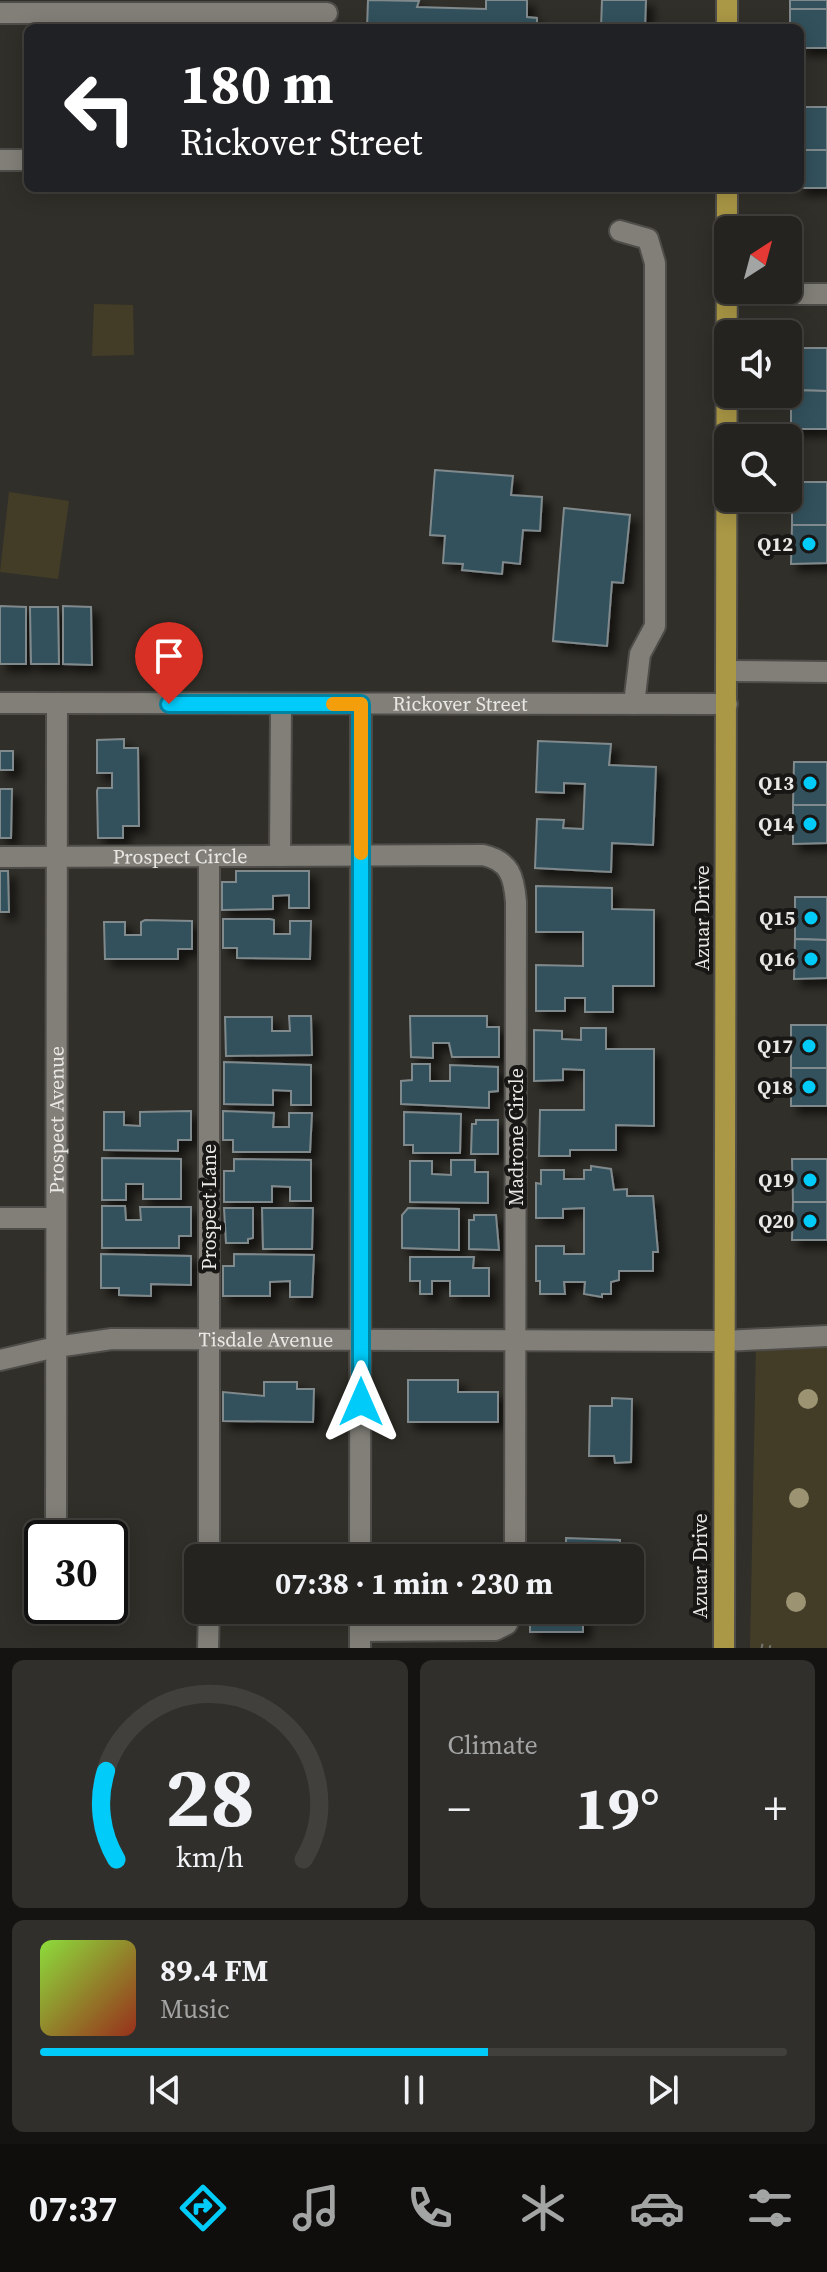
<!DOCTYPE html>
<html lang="en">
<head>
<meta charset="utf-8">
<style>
  body { margin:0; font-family:"Source Serif 4",serif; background:#312f2c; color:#f1f3f6; height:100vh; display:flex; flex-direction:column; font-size:30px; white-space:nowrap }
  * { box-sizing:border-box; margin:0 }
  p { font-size:26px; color:#a3a4a4 }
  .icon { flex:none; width:44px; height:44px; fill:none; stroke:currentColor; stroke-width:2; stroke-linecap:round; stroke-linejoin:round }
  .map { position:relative; height:1648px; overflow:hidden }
  .drawer { display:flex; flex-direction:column; gap:12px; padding:12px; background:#141311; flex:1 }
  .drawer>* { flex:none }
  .hud { position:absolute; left:24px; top:24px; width:780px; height:168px; border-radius:12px; box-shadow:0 4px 20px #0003,0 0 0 2px #42403d; background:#202124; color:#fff; overflow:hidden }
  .needle { width:52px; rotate:36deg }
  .fabs { position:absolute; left:714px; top:216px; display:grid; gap:16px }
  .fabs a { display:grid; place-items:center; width:88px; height:88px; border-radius:12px; background:#25231f; box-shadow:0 4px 20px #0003,0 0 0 2px #42403d; font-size:40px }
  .speed { position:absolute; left:24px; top:1520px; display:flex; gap:16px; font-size:40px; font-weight:700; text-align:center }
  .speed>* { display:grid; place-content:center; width:104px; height:104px; border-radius:50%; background:#25231f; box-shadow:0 4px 20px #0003,0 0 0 2px #42403d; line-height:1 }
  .speed .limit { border:4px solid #111; border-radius:12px; background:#fff; color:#111 }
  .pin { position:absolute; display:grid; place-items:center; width:68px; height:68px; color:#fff; margin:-82px -34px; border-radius:50% 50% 50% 0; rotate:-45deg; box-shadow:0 0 8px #0007 }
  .pin .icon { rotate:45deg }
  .me { position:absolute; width:88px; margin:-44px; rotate:0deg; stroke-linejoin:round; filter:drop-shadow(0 0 6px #0008) }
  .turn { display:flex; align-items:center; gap:28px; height:168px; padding:0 24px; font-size:36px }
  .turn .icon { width:104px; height:104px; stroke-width:2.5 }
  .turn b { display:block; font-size:56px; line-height:68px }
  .big { font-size:60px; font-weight:700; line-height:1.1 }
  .drawer .tile { flex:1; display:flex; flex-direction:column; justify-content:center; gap:12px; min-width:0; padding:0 28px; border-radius:12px; background:#312f2c }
  .drawer .dial { align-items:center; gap:0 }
  .dial svg { height:208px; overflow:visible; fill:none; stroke:#42403d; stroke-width:7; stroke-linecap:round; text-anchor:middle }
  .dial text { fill:#f1f3f6; stroke:none }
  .song { display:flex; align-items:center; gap:24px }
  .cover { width:96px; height:96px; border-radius:12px; background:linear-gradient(135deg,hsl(90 70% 55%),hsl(10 70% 35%)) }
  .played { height:8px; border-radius:4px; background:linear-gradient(90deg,#00cbf9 60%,#42403d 60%) }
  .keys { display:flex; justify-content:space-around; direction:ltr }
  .heat { display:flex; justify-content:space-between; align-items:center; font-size:44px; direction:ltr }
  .drawer .tiles { flex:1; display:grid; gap:12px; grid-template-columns:1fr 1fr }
  .tile:last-child { grid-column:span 2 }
  .trip { position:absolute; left:184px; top:1544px; width:460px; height:80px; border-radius:12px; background:#25231f; box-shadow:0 4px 20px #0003,0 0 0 2px #42403d; font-weight:700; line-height:80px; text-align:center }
  .menu { display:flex; height:128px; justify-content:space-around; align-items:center; background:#0f0e0c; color:#a3a4a4 }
  .menu .icon { width:56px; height:56px }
  .menu .active { color:#00cbf9 }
  .menu b { font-size:36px; color:#f1f3f6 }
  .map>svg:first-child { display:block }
  .green { fill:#433d28 }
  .building { fill:#30515c; stroke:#80898c; stroke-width:2; filter:url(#shadow) }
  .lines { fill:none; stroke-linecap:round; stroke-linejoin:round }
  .minor-casing { stroke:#4f4d49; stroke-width:24 }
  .major-casing { stroke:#4f4d49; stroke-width:24 }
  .path { stroke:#76756f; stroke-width:5; stroke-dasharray:2 6; stroke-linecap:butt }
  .minor { stroke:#817f78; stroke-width:20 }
  .major { stroke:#ab9846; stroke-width:20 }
  .tree { fill:#9c9372 }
  .route-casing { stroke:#0084a2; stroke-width:20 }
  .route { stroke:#00cbf9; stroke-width:14 }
  .slow { stroke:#f59e0b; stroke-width:14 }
  .poi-dot { fill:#00cbf9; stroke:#181715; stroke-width:3 }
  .labels { text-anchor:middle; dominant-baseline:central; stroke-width:8; stroke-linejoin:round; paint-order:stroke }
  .poi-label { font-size:20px; font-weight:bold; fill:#e9e8e4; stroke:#181715; text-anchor:end }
  .street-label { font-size:20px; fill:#e9e8e4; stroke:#181715 }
</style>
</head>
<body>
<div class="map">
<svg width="827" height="1648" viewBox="0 0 827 1648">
  <defs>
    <filter id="shadow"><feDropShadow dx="7" dy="7" stdDeviation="4" flood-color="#0009"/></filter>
  </defs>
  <rect width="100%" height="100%" fill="#312f29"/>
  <g class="green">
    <polygon points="94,304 133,305 134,355 92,356"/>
    <polygon points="9,492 69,501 58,579 0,572"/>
    <polygon points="827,1343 827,1648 750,1648 756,1346"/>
  </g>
  <g class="building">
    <polygon points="368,0 419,1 417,7 486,9 486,0 527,0 527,17 537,18 537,28 367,28"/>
    <polygon points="602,0 646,0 645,28 601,28"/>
    <rect x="790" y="0" width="37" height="9"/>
    <polygon points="790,9 827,9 827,48 800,48 800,28 790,28"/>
    <rect x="800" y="107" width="27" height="43"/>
    <polygon points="800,150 827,150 827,188 793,188 800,188"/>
    <polygon points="791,348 827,348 827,391 791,390"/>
    <polygon points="791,390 827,391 827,429 791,429"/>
    <polygon points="435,470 513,476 511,495 542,497 540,531 523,530 520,564 503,562 502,574 462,570 463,564 443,563 445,536 430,535"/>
    <rect x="792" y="482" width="35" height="43"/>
    <polygon points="564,508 630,515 623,583 612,582 607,646 553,641"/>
    <polygon points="792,525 827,525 827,563 791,564"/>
    <polygon points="0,606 26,607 26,664 0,664"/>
    <polygon points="63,606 91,607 92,665 63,664"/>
    <polygon points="30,607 58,607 59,664 31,664"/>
    <polygon points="124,739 124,748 138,748 139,826 123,826 123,838 98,838 97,791 98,788 112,788 112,773 97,773 97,740"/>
    <polygon points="538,741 611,744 609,765 656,767 653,845 612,843 611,872 535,868 537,819 564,820 563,828 583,829 585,784 564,783 564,793 536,792"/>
    <rect x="0" y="751" width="13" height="19"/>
    <polygon points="794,762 827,762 827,805 793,805"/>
    <polygon points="0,789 12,789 11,838 0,838"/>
    <polygon points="793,805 827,805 827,843 793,844"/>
    <polygon points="0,871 8,871 9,912 0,912"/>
    <polygon points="236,871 309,871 309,908 289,908 289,895 273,896 273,909 222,910 222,882 236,882"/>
    <polygon points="536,886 612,888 612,909 654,910 654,986 613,986 613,1012 585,1012 585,998 565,998 565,1011 536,1011 536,965 583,966 583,932 536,932"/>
    <polygon points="795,897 827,897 827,940 795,939"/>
    <polygon points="223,919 270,919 274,920 274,934 290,934 290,921 311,921 310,959 237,958 237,948 223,948"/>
    <polygon points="145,920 192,921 192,949 178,949 178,959 105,959 104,922 125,922 125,935 141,935 141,922"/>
    <polygon points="795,939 827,940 827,978 794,979"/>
    <polygon points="289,1016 311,1016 312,1055 226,1056 225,1017 272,1017 272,1031 290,1031"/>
    <polygon points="410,1016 487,1016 487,1027 499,1027 499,1057 452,1057 449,1043 433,1043 433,1058 411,1057"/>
    <rect x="791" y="1025" width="36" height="43"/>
    <polygon points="581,1028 606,1028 606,1049 654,1049 654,1126 616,1125 616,1150 570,1150 570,1156 539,1156 540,1110 584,1110 584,1070 563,1069 563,1080 534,1081 534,1030 562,1031 562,1039 581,1040"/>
    <polygon points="224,1062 311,1065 311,1105 291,1105 291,1091 273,1090 273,1105 224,1104"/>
    <polygon points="412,1064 430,1064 430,1081 450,1081 450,1065 498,1067 498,1091 489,1092 489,1108 401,1104 401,1081 412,1080"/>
    <rect x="791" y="1068" width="36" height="38"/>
    <polygon points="191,1111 191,1140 178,1140 178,1151 104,1150 104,1112 124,1112 124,1125 140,1126 140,1112"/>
    <polygon points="223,1111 274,1113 273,1127 289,1127 289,1113 312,1113 310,1152 233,1152 233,1140 223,1140"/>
    <polygon points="404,1112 461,1114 460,1153 413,1153 413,1145 404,1145"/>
    <polygon points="476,1120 498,1120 498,1154 471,1154 472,1124 476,1124"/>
    <polygon points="102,1158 181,1159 181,1199 143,1199 143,1184 126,1184 126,1200 102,1200"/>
    <polygon points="234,1159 311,1160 311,1201 290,1201 290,1187 272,1186 272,1202 224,1202 224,1171 234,1171"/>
    <polygon points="792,1159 827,1159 827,1202 793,1202"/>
    <polygon points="451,1160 475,1160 475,1172 488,1172 488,1203 410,1202 410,1161 432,1161 432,1174 451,1175"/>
    <polygon points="591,1166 611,1169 614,1190 627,1189 627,1196 653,1196 658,1252 653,1252 653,1271 619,1271 619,1280 611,1282 611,1294 602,1294 602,1297 584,1294 585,1282 564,1282 565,1294 540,1294 540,1281 536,1281 536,1246 564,1246 564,1254 584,1254 584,1208 563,1209 563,1218 536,1218 536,1183 541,1184 541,1170 564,1170 564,1179 584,1179 584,1170 591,1170"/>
    <polygon points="793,1202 827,1202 827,1240 792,1240"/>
    <polygon points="102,1206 125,1206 126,1220 141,1220 140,1207 191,1207 191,1236 179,1236 179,1248 102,1248"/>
    <polygon points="224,1208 253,1208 253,1238 248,1239 248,1243 226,1243"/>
    <polygon points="262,1208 313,1208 312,1249 263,1249"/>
    <polygon points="408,1208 459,1209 459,1250 402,1248 402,1215"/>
    <polygon points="474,1215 496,1215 499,1250 469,1249 469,1220 474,1220"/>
    <polygon points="101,1254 191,1256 191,1285 151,1284 151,1296 119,1295 119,1288 101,1288"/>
    <polygon points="234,1254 314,1255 312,1297 290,1297 290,1281 270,1282 270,1296 223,1296 223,1266 234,1266"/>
    <polygon points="410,1257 474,1257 473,1268 489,1268 489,1296 450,1296 450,1281 432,1281 432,1294 420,1294 420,1281 410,1281"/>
    <polygon points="408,1380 458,1380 458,1392 498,1392 498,1422 408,1422"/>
    <polygon points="264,1382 297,1382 297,1389 314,1389 313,1422 223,1421 223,1392 264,1396"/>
    <polygon points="612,1398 632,1399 631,1462 615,1463 614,1456 589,1456 590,1406 612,1406"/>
    <polygon points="566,1538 620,1540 619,1558 566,1558"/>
    <rect x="530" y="1610" width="53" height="22"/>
  </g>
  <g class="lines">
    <defs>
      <g id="minor">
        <polyline points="0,13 327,13"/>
        <polyline points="0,160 28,160"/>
        <polyline points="620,231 648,239 655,263 655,626 640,654 634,704"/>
        <polyline points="727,294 827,294"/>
        <polyline points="727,671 827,672"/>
        <path id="s1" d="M 0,703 L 727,704"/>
        <polyline points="280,856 281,704"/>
        <path id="s2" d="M 0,857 L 483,855 C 510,861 514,877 516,902 L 515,1558"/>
        <polyline points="0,1218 56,1218"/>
        <path id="s3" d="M 0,1360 L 56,1347 L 112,1339 L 725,1341 L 827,1336"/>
        <path id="s4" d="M 56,1538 L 57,703"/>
        <polyline points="209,1558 209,856"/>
        <polyline points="360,1558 361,704"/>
        <polyline points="360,1631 495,1630 507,1624 513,1610"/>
        <polyline points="208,1648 209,1610"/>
        <polyline points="360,1648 360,1610"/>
      </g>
      <g id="major">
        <polyline points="727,28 727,0"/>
        <polyline points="724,1648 727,188"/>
      </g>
    </defs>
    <use href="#minor" class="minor-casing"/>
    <use href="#major" class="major-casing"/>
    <polyline class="path" points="761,1646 771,1648"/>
    <use href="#minor" class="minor"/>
    <use href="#major" class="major"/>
  </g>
  <g class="tree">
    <circle cx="808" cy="1399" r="10"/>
    <circle cx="799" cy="1498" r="10"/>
    <circle cx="796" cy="1602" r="10"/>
  </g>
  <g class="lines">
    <defs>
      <polyline id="route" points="169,704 361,704 361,1402"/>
    </defs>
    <use href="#route" class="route-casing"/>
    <use href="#route" class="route"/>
    <polyline class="slow" points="333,704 361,704 361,853"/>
  </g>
  <g class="poi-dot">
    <circle cx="809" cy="544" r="8"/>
    <circle cx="810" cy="783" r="8"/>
    <circle cx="810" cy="824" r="8"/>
    <circle cx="811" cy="918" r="8"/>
    <circle cx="811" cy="959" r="8"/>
    <circle cx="809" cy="1046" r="8"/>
    <circle cx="809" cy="1087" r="8"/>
    <circle cx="810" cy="1180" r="8"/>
    <circle cx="810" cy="1221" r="8"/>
  </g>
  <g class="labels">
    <g class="poi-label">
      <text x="793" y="544">Q12</text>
      <text x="794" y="783">Q13</text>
      <text x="794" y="824">Q14</text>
      <text x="795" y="918">Q15</text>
      <text x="795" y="959">Q16</text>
      <text x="793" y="1046">Q17</text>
      <text x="793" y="1087">Q18</text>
      <text x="794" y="1180">Q19</text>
      <text x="794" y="1221">Q20</text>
    </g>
    <g class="street-label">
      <text stroke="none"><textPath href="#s1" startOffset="460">Rickover Street</textPath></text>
      <text stroke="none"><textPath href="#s2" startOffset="180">Prospect Circle</textPath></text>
      <text transform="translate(702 918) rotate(-90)">Azuar Drive</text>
      <text stroke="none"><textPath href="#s4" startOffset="418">Prospect Avenue</textPath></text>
      <text transform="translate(516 1137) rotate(-90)">Madrone Circle</text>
      <text transform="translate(209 1207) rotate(-90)">Prospect Lane</text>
      <text stroke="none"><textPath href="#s3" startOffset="268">Tisdale Avenue</textPath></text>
      <text transform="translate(700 1566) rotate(-90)">Azuar Drive</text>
    </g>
  </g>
</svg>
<div class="fabs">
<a><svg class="needle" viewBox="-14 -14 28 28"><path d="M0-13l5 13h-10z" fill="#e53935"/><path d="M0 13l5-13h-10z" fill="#a3a4a4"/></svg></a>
<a><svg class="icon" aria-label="sound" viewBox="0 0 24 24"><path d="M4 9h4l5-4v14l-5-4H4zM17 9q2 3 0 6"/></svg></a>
<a><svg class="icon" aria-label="search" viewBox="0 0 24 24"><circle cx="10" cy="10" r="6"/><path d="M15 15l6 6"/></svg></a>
</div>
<div class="speed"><div class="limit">30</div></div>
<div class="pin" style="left:169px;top:704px;background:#d93025"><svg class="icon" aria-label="arrive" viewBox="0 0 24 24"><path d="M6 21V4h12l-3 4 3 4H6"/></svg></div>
<svg class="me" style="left:361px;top:1402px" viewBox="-20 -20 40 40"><path d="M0-17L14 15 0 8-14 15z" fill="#00cbf9" stroke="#fff" stroke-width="4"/></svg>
<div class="trip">07:38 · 1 min · 230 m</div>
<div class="hud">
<div class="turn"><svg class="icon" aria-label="left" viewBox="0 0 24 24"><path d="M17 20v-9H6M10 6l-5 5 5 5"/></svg><div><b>180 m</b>Rickover Street</div></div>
</div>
</div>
<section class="drawer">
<div class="tiles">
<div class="tile dial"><svg viewBox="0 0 100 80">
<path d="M14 69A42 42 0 1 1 86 69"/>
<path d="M14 69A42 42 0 0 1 10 35" stroke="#00cbf9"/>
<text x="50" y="56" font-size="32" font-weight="700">28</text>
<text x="50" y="72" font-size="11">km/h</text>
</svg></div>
<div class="tile"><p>Climate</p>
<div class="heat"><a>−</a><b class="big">19°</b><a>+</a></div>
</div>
<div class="tile">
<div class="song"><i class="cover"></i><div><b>89.4 FM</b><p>Music</p></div></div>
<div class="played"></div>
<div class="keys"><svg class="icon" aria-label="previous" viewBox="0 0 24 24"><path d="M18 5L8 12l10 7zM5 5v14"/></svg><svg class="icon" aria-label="pause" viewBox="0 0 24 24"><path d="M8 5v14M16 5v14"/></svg><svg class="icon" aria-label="next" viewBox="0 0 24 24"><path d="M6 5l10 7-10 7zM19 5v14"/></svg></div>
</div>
</div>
</section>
<nav class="menu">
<b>07:37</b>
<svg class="icon active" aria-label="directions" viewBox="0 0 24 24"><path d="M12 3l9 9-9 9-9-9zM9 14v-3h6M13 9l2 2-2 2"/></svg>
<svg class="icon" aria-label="music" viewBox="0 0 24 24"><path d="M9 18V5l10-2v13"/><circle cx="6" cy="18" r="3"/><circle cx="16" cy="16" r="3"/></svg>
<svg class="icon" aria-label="phone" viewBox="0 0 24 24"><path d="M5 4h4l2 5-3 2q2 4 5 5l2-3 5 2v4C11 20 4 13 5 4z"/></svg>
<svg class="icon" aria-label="climate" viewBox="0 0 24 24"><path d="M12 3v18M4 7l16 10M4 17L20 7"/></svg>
<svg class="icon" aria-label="car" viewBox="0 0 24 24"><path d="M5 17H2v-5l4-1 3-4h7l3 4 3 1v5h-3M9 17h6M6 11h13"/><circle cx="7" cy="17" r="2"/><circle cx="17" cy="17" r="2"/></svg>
<svg class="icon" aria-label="filters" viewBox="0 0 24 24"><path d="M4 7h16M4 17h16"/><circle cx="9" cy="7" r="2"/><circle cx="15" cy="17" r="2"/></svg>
</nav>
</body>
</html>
